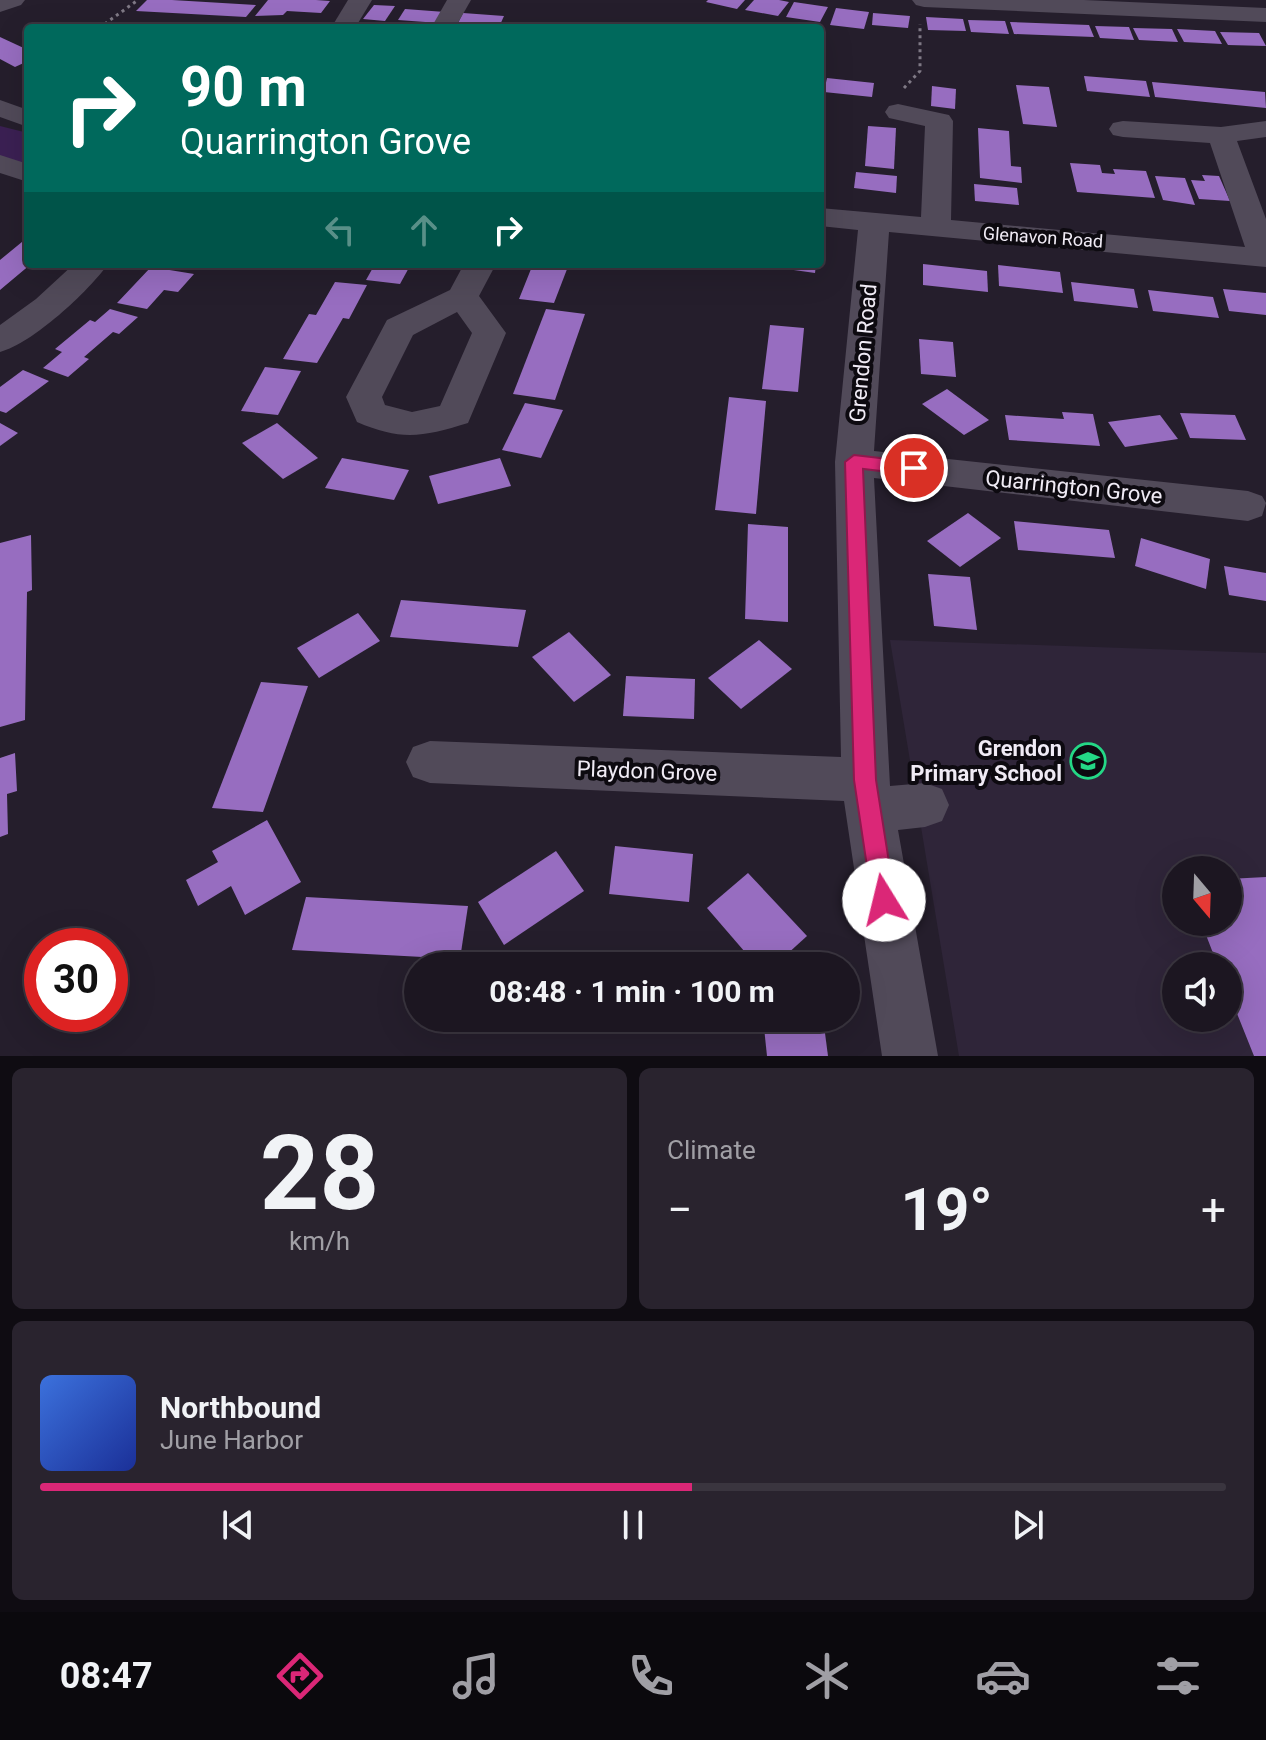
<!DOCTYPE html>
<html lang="en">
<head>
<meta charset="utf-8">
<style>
  body { margin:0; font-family:Roboto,sans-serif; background:#29232e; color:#f1f3f6; height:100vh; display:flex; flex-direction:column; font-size:30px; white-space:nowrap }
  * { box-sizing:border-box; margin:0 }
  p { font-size:26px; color:#a09fa5 }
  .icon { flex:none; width:44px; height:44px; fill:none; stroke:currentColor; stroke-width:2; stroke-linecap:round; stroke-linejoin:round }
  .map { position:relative; height:1056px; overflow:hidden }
  .sheet { display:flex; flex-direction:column; gap:12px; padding:12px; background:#0f0c12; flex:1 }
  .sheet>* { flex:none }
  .banner { position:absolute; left:24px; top:24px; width:800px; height:244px; border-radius:8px; box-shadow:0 8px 32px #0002,0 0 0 2px #3a353f; background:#00695c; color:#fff; overflow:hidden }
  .needle { width:52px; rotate:161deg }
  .fabs { position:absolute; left:1162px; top:856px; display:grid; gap:16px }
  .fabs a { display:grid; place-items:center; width:80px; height:80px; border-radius:50%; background:#1c1621; box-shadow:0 8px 32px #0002,0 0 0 2px #3a353f; font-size:40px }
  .speed { position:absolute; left:24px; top:928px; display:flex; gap:16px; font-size:40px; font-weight:700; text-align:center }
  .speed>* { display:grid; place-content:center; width:104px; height:104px; border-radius:50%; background:#1c1621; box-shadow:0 8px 32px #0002,0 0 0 2px #3a353f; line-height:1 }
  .speed .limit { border:12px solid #d22; background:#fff; color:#111 }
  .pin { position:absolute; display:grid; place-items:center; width:68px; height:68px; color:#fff; margin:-34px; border:4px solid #fff; border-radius:50%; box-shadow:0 2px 8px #0007 }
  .me { position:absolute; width:88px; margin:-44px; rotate:351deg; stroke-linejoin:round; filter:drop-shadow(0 0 6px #0008) }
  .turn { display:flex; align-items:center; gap:28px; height:168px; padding:0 24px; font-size:36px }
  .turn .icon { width:104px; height:104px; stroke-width:2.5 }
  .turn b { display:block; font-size:56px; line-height:68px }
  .lanes { display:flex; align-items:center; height:76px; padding:0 24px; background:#0003; justify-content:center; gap:40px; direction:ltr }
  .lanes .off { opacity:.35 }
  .big { font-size:60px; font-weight:700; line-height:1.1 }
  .sheet .widget { flex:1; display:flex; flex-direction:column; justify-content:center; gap:12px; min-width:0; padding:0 28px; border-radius:12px; background:#29232e }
  .sheet .dial { align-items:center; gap:0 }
  .dial b { font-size:104px; line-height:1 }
  .song { display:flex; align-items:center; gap:24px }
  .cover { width:96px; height:96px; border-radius:12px; background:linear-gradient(135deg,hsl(220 70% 55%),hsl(230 70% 35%)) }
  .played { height:8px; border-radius:4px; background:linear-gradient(90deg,#db2777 55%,#3a353f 55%) }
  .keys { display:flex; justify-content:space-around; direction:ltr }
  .heat { display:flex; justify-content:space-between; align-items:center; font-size:44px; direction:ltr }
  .sheet .tiles { flex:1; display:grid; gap:12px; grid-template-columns:1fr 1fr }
  .widget:last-child { grid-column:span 2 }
  .trip { position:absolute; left:404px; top:952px; width:456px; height:80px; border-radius:40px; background:#1c1621; box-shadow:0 8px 32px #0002,0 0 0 2px #3a353f; font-weight:700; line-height:80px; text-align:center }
  .dock { display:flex; height:128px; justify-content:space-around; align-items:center; background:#0b090d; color:#a09fa5 }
  .dock .icon { width:56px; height:56px }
  .dock .active { color:#db2777 }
  .dock b { font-size:36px; color:#f1f3f6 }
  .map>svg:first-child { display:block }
  .built { fill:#2f2539; fill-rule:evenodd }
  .green { fill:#3b2053 }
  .building { fill:#976dc0 }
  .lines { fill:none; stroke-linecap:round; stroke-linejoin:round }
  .path { stroke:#7f7985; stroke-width:3; stroke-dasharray:3 4; stroke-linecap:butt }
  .minor { fill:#514a59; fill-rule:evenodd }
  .route { fill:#db2777; stroke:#8e194d; stroke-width:2 }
  .labels { text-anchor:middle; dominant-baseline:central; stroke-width:8; stroke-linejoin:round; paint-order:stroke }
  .far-street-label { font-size:18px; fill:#f0ebf5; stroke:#0d0a10 }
  .street-label { font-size:22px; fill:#f0ebf5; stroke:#0d0a10 }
  .poi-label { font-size:22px; font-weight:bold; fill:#f0ebf5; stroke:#0d0a10; text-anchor:end }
</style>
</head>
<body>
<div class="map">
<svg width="1266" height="1056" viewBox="0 0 1266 1056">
  <rect width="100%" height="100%" fill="#251e2c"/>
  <path class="built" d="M 890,640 L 1266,653 L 1266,1056 L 959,1056 ZM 1176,870 L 1228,870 L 1228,922 L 1176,922 ZM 1176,966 L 1228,966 L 1228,1018 L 1176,1018 Z"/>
  <polygon class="green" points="0,126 28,133 28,167 0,158"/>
  <g class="building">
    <polygon points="147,0 172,0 256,5 246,17 136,11"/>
    <polygon points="268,0 316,0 330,1 321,13 287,11 283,15 255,16"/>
    <polygon points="708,0 745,0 737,9 706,2"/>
    <polygon points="754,0 779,0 789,2 778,16 745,10"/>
    <polygon points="794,2 828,7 820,22 786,17"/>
    <polygon points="374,5 395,6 385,21 363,19"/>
    <polygon points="836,8 869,12 864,29 830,25"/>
    <polygon points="405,9 445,12 439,23 398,20"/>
    <polygon points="463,13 504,16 499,27 457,25"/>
    <polygon points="873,13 910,16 908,28 872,25"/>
    <polygon points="926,17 963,19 966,31 928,30"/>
    <polygon points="968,20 1005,21 1009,34 971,32"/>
    <polygon points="1010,22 1089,25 1094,37 1014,34"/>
    <polygon points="1095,26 1129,27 1134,40 1100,38"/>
    <polygon points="1133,28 1172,29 1178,42 1139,40"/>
    <polygon points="1177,29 1215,31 1222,44 1184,42"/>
    <polygon points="1220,32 1259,33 1266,46 1228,45"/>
    <polygon points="0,37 28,50 28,61 15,67 0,59"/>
    <polygon points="1084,76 1146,81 1150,97 1087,91"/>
    <polygon points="827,78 874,83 872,97 824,92"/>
    <polygon points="1152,82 1265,92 1266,108 1155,97"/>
    <polygon points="1016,85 1049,87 1057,127 1023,124"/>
    <polygon points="932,86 956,89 955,109 931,106"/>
    <polygon points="868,126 896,128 894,169 865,166"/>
    <polygon points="978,128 1009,131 1011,166 1021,167 1022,183 980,178"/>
    <polygon points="1070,163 1100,165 1102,173 1115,174 1113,169 1146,171 1155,198 1077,192"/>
    <polygon points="856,172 897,176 896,193 854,188"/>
    <polygon points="1202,175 1219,176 1230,201 1199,199 1191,180 1205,181"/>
    <polygon points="1155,176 1185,178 1195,205 1163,200"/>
    <polygon points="974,184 1017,188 1019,205 975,201"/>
    <polygon points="28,237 28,264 31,264 0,290 0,260"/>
    <polygon points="375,264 411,264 400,284 366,280"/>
    <polygon points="533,264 569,264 554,303 519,299"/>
    <polygon points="752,264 816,264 815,273"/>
    <polygon points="923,264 987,271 988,292 923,285"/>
    <polygon points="998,265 1060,272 1063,293 999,286"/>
    <polygon points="151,267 194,274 178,292 164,290 147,309 117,303"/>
    <polygon points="335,282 367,285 349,319 343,318 317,363 283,359 309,314 316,315"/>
    <polygon points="1071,282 1134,289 1138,308 1074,301"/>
    <polygon points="1223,289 1266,293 1266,315 1229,311"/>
    <polygon points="1148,290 1213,297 1219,318 1153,311"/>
    <polygon points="110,309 138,317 119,334 113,332 84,357 89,359 68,377 43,368 62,352 55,349 90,320 95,322"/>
    <polygon points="546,309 585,314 555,400 513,394"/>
    <polygon points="770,325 804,328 798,392 762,389"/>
    <polygon points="919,339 953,342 956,377 921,374"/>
    <polygon points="265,367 301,371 278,415 241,411"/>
    <polygon points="23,370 49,381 6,413 0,411 0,387"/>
    <polygon points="947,389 989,420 964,435 922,404"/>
    <polygon points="729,397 766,401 756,514 715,510"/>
    <polygon points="525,403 563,410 541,458 502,450"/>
    <polygon points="1062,412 1093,414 1100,446 1009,440 1005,415 1064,419"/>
    <polygon points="1180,413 1235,415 1246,440 1190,438"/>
    <polygon points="1160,415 1178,439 1125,447 1108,422"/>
    <polygon points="0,423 18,433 0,446"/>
    <polygon points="277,423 318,458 283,479 242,443"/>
    <polygon points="342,458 409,470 394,500 325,488"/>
    <polygon points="500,458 511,486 438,504 429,476"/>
    <polygon points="968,513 1001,538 960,567 927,541"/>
    <polygon points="1014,521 1109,530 1115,558 1018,550"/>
    <polygon points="748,524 788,527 788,622 745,619"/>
    <polygon points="31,535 32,590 27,592 25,720 0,727 0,543"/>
    <polygon points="1141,538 1210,559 1206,589 1135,566"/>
    <polygon points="1224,566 1266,573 1266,601 1229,595"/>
    <polygon points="928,574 970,577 977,630 934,626"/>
    <polygon points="401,600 526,610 518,647 390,637"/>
    <polygon points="358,613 380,641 319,678 297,648"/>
    <polygon points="569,632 611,675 574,702 532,657"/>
    <polygon points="759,640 792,669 741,709 708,678"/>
    <polygon points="626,676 695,679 694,719 623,716"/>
    <polygon points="261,682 308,686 263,812 212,808"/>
    <polygon points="15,753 17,791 7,794 8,834 0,837 0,758"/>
    <polygon points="267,820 301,882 245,915 231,886 198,906 186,880 218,862 212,851"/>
    <polygon points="615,846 693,854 689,902 609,894"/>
    <polygon points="556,851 584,891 504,945 478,902"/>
    <polygon points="748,873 807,936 774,966 757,966 707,908"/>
    <polygon points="1266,877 1266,1056 1254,1056 1228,991 1228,966 1218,966 1201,922 1228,922 1228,879"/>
    <polygon points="306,897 468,906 460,959 292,950"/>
    <polygon points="763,1018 823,1018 828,1056 767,1056"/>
  </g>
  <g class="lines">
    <g class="path">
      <polyline points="99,28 138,0"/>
      <polyline points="904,88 920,71 920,24"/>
    </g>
    <g class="minor">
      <polygon points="0,0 25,0 21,5 0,12"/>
      <polygon points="348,0 372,0 355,28 331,28"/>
      <polygon points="447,0 471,0 455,28 431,28"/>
      <polygon points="912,0 1084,0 1266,8 1266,22 924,7 916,5"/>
      <polygon points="0,100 28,110 28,127 0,117"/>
      <polygon points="898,104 949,115 953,121 951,220 1245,247 1210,143 1123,137 1113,135 1109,129 1113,123 1123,121 1221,127 1266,121 1266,137 1237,141 1266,219 1266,267 889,232 874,451 1248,491 1262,496 1266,503 1262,516 1248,521 874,478 890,786 925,783 942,789 949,805 942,821 925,827 898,830 938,1056 882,1056 844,801 430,783 413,777 406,762 413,747 430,741 841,757 835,462 858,230 820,226 820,208 921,217 925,126 889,118 885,112 889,106"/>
      <polygon points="0,155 28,164 28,182 0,173"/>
      <path d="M 74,264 L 108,264 C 88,292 33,343 0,352 L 0,325 L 36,299 Z"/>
      <path d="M 464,264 L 496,264 L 479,296 L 506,333 L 468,423 C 423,437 401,441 357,422 L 346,397 L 387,320 L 450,290 ZM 457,312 L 472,333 L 440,406 L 412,412 L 385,405 L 382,397 L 413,335 Z"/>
    </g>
  </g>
  <polygon class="route" points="854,455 914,462 923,468 914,475 863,469 876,780 895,900 892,908 884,911 875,908 872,900 854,780 845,462"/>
  <defs>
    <symbol id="school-ring" viewBox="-11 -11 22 22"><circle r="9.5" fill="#0d0a10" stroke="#24d886" stroke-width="1.5"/><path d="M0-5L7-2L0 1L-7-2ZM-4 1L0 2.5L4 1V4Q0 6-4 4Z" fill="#24d886"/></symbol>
  </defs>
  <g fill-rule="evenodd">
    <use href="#school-ring" x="1068" y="741" width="40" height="40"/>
  </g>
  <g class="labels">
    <g class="far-street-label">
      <text transform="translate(1043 237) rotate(4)">Glenavon Road</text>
    </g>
    <g class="street-label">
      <text transform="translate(863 353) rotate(-85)">Grendon Road</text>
      <text transform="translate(1074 487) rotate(6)">Quarrington Grove</text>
      <text transform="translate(647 771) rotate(2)">Playdon Grove</text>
    </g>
    <g class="poi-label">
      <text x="1062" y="748">Grendon<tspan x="1062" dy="25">Primary School</tspan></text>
    </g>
  </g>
</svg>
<div class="fabs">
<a><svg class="needle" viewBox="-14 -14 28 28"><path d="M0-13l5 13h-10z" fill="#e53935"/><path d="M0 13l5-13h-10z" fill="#a09fa5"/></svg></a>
<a><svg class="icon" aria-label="sound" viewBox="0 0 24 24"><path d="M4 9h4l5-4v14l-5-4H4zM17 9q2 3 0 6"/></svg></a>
</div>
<div class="speed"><div class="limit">30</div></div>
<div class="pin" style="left:914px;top:468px;background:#d93025"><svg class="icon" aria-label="arrive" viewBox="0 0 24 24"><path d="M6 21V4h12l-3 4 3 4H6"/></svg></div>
<svg class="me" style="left:884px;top:900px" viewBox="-20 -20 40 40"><circle r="19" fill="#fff"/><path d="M0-13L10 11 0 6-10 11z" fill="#db2777"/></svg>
<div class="trip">08:48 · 1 min · 100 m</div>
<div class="banner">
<div class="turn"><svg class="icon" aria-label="right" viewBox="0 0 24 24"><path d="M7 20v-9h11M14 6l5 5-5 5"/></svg><div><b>90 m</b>Quarrington Grove</div></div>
<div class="lanes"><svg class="icon off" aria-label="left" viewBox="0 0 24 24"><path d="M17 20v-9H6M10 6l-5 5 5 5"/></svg><svg class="icon off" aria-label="ahead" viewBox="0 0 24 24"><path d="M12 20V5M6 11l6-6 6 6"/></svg><svg class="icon" aria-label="right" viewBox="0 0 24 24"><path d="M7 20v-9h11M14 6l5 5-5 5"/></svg></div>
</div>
</div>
<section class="sheet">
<div class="tiles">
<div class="widget dial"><b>28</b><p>km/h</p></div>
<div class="widget"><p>Climate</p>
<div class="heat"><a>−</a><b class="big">19°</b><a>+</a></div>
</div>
<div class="widget">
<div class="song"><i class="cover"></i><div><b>Northbound</b><p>June Harbor</p></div></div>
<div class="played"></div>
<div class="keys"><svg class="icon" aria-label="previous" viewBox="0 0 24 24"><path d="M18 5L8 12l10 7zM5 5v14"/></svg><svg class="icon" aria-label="pause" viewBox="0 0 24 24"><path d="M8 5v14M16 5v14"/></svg><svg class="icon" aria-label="next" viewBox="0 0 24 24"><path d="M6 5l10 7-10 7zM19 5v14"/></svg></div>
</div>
</div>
</section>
<nav class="dock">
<b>08:47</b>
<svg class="icon active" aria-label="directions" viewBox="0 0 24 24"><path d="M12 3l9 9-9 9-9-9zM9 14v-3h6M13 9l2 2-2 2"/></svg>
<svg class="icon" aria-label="music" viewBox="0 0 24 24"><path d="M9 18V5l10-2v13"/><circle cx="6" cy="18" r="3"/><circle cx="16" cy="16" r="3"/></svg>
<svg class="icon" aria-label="phone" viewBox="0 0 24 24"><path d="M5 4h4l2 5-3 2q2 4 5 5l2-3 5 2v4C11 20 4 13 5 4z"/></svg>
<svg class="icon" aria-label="climate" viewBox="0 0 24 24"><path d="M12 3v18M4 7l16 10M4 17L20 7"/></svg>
<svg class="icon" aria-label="car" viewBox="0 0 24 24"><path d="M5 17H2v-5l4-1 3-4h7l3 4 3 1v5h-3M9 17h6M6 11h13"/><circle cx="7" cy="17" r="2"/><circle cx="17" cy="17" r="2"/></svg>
<svg class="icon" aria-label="filters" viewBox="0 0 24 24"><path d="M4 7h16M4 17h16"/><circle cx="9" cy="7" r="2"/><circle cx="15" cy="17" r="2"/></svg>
</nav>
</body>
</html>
